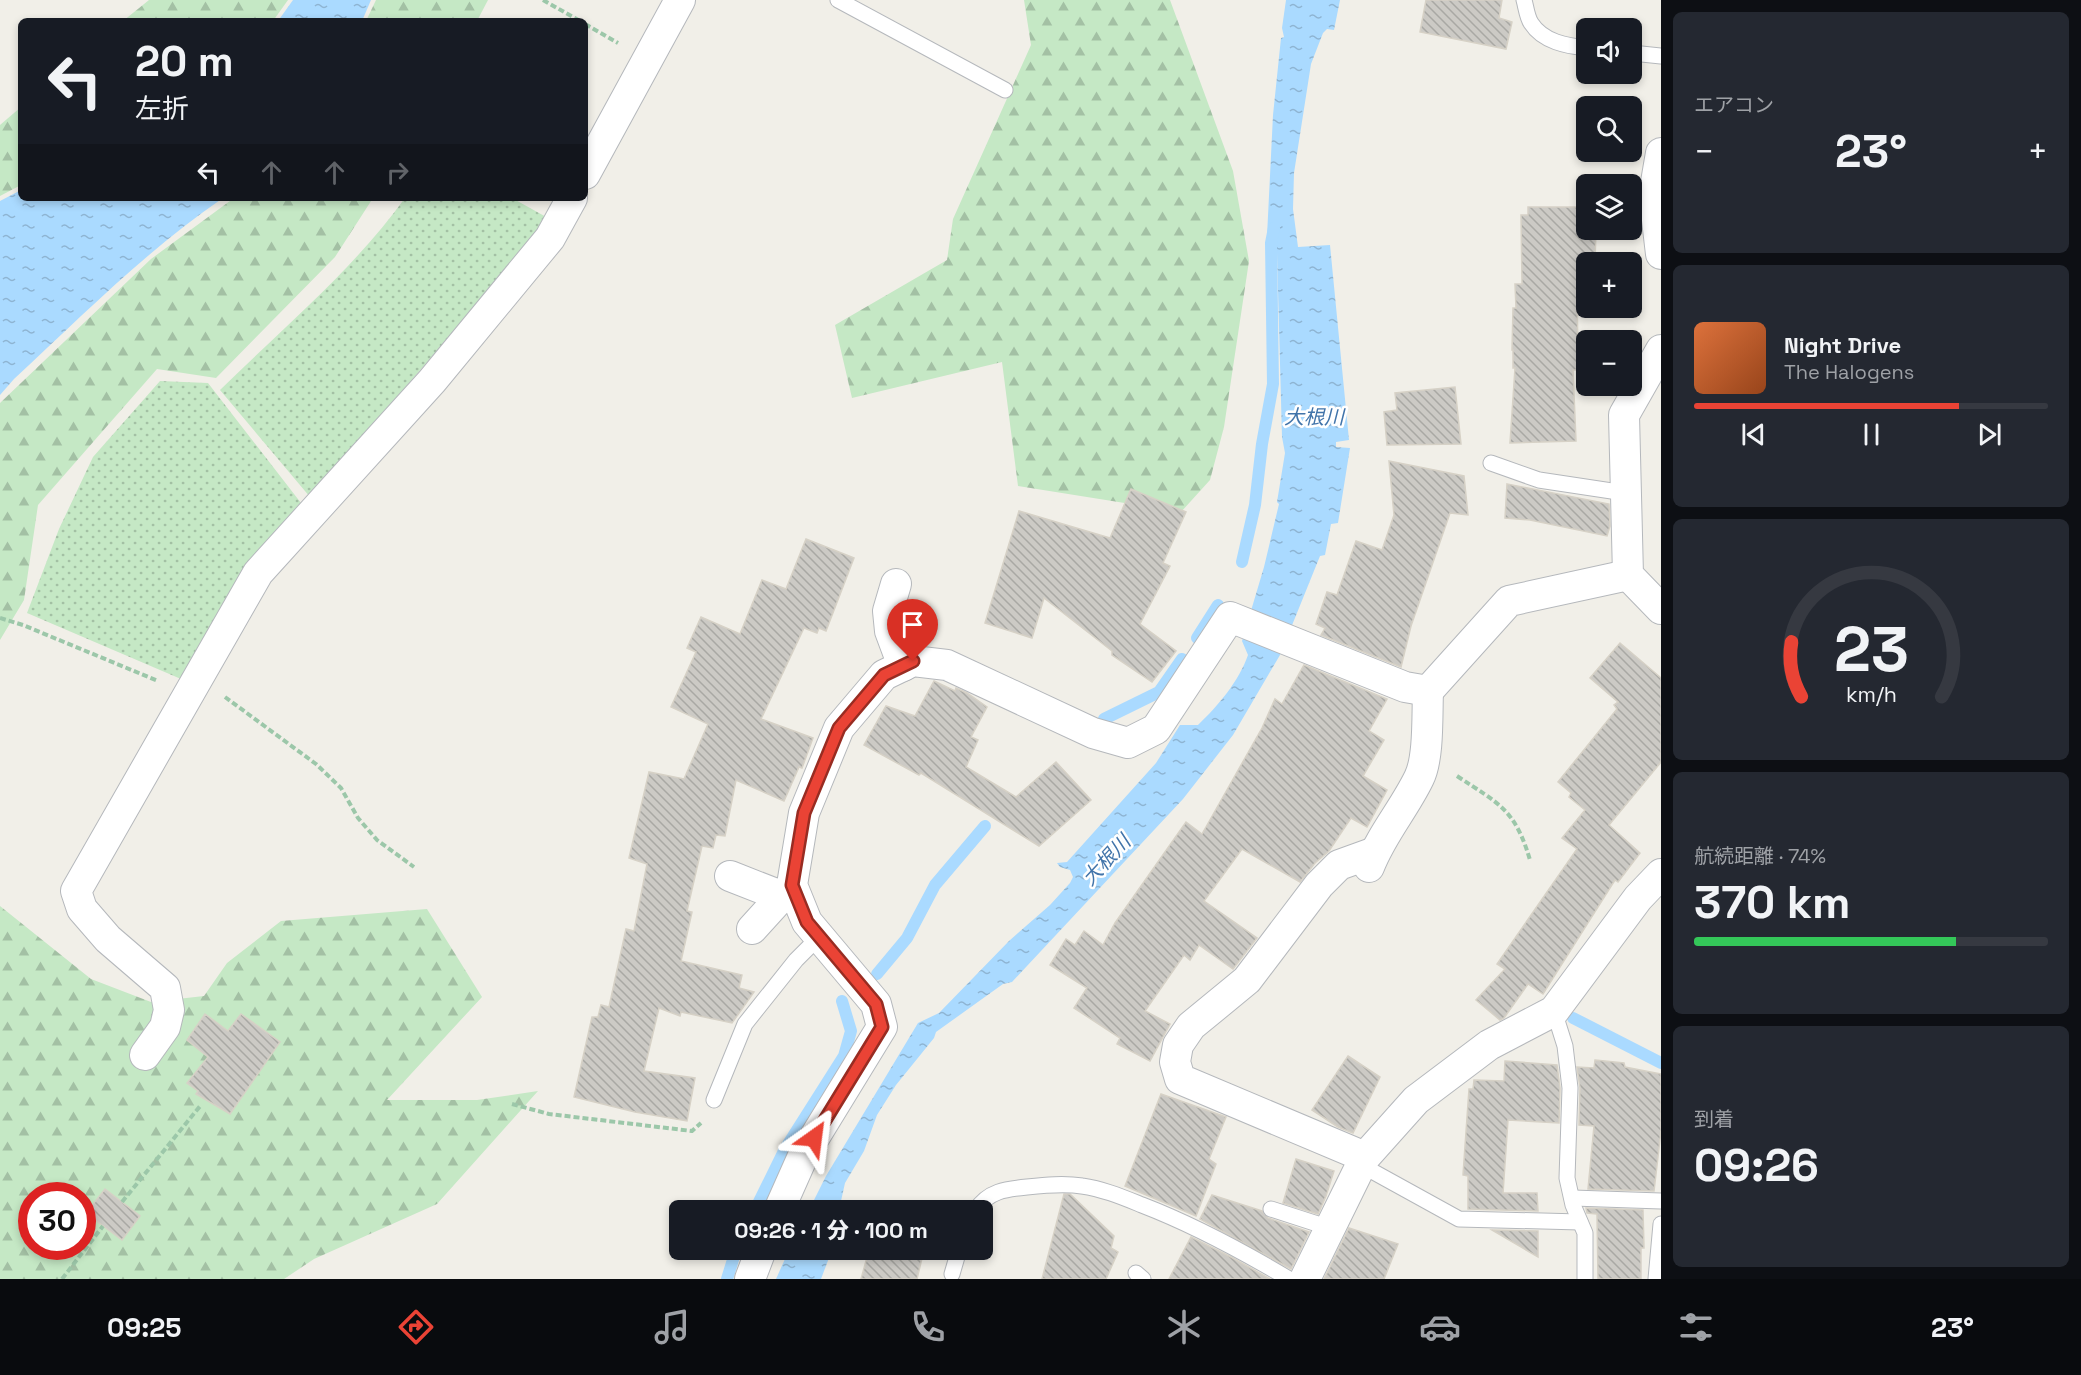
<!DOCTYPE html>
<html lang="ja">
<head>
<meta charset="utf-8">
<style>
  body { margin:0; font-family:"Space Grotesk","Noto Sans JP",sans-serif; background:#242831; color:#f1f3f6; height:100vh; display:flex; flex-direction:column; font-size:22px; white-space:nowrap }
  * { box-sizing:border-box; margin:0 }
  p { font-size:20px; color:#9ea1a6 }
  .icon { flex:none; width:33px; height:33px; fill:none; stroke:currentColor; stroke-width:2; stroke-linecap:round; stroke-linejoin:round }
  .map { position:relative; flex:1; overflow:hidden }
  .drawer { display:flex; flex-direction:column; gap:12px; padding:12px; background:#0d0f14; width:420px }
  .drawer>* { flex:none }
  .top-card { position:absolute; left:18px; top:18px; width:570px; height:183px; border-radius:9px; box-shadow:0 3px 9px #0003; background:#171b24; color:#f1f3f6; overflow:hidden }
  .tools { position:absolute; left:1576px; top:18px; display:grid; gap:12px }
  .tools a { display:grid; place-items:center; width:66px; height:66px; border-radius:9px; background:#171b24; box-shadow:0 3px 9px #0003; font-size:30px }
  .speed { position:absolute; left:18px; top:1182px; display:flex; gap:12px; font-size:30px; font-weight:700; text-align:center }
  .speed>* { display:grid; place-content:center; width:78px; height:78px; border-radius:50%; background:#171b24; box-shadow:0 3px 9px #0003; line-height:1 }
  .speed .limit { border:9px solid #d22; background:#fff; color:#111 }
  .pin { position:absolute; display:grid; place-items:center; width:51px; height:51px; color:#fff; margin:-62px -26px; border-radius:50% 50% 50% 0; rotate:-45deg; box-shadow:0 0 6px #0007 }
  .pin .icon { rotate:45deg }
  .me { position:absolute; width:66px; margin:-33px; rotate:31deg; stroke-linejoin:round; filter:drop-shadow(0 0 4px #0008) }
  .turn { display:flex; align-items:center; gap:21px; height:126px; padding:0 18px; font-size:27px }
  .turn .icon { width:78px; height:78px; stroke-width:2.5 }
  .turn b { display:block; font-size:42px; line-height:51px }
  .lanes { display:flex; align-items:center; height:57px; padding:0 18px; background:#0003; justify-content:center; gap:30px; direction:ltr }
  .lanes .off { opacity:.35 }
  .big { font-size:45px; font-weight:800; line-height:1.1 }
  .drawer .tile { flex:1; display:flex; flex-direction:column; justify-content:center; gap:9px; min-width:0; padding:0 21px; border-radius:9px; background:#242831 }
  .drawer .dial { align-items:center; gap:0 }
  .dial svg { height:156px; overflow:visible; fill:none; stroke:#363941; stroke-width:7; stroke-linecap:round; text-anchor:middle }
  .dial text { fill:#f1f3f6; stroke:none }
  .song { display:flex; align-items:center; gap:18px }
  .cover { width:72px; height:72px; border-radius:9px; background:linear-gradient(135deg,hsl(20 70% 55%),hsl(20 70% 35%)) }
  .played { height:6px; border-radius:3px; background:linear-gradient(90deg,#ea4335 75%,#363941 75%) }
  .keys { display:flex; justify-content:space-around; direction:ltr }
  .heat { display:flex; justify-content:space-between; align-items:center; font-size:33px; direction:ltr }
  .charge { height:9px; border-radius:4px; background:linear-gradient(90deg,#34c759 74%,#363941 0) }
  .trip { position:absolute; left:669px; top:1200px; width:324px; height:60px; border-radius:9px; background:#171b24; box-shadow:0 3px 9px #0003; font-weight:800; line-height:60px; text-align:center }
  .tabs { display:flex; height:96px; justify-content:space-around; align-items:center; background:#090b0e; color:#9ea1a6 }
  .tabs .icon { width:42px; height:42px }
  .tabs .active { color:#ea4335 }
  .tabs b { font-size:27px; color:#f1f3f6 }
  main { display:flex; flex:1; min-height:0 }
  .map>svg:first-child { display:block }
  .grass { fill:url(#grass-dots) }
  .forest { fill:url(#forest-firs); fill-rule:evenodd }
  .water { fill:url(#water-ripples) }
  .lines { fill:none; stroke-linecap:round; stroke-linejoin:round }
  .stream { stroke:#aadaff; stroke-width:12 }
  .building { fill:url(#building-back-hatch); stroke:#d6d1c6; stroke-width:1.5 }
  .service-casing { stroke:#b5b8bc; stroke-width:17 }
  .minor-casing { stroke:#b5b8bc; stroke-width:32 }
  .path { stroke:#9cc7a9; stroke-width:4; stroke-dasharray:6 3; stroke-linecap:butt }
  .service { stroke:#fff; stroke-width:15 }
  .minor { stroke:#fff; stroke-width:30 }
  .route-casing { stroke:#982c22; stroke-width:15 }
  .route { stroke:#ea4335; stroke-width:10 }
  .labels { text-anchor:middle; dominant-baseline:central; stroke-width:5; stroke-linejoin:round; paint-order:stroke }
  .water-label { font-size:20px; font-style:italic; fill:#4174aa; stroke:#fff }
</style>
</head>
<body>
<main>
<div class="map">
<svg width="1661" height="1279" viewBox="0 0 1661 1279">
  <defs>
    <pattern id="grass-dots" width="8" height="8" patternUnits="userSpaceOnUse" patternTransform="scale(1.5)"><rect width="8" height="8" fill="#c5e8c5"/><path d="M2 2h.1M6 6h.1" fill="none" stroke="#a3c0a4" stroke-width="1.8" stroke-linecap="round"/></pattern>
    <pattern id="forest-firs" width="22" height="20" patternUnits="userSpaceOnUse" patternTransform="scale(1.5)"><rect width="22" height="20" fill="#c5e8c5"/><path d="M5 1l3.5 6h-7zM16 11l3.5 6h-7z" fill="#a3c0a4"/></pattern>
    <pattern id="water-ripples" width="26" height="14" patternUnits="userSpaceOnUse" patternTransform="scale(1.5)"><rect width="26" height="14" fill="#aadaff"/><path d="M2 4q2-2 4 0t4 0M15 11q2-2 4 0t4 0" fill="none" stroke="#8eb4d2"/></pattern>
    <pattern id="building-back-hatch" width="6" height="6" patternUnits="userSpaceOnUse" patternTransform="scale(1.5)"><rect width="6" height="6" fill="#cccac5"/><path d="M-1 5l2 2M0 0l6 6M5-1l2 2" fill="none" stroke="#a9a8a4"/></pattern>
  </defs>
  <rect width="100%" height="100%" fill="#f1efe8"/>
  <g class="grass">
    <path d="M 405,198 L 512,198 L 548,218 L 528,246 L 310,497 L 220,390 C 283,328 353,270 405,198 Z"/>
    <polygon points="160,381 208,383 301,503 245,570 181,679 27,613 59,529 93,457"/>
  </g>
  <g class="forest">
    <polygon points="149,0 288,0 273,21 123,21"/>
    <polygon points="376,0 488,0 477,21 366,21"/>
    <polygon points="1024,0 1170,0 1233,171 1249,261 1224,427 1210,480 1181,512 1018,486 1002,362 852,398 835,325 947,260 953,219 1031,45"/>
    <polygon points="21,107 21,185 0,196 0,125"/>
    <polygon points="234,198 373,198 335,257 216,378 157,369 38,505 24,600 0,640 0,403 151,259"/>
    <path d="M 0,906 L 91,979 L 151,1002 L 204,996 L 227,963 L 281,921 L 427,909 L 482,997 L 387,1100 L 477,1100 L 538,1091 L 437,1204 L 314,1259 L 284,1279 L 0,1279 ZM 32,1196 L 82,1196 L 82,1246 L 32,1246 Z"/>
  </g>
  <g class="water">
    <polygon points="293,0 371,0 362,21 278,21"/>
    <path d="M 1286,0 L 1340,0 L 1334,30 L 1327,29 L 1323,33 L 1311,64 L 1294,173 L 1293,209 L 1298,247 L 1330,245 L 1349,440 L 1336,442 L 1336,447 L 1350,448 L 1338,523 L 1331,524 L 1325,555 L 1320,556 L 1280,655 L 1233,735 L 1183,799 L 1012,982 L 1003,984 L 936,1032 L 934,1038 L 896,1085 L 877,1115 L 864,1151 L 845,1183 L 839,1210 L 809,1210 L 826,1176 L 918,1023 L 939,1013 L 1009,941 L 1050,905 L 1070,883 L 1073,877 L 1070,870 L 1060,867 L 1057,863 L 1067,862 L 1156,763 L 1180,725 L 1198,725 C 1218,706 1239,681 1248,655 L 1242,641 L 1264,567 L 1279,504 L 1277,502 L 1285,453 L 1282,437 L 1277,253 L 1267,236 L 1273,115 L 1281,38 L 1284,37 L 1282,28 Z"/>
    <path d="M 21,190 L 21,198 L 223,198 C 147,250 82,316 14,379 L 0,395 L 0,201 Z"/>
    <polygon points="789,1250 832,1250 821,1279 776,1279"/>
  </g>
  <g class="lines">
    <g class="stream">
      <polyline points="1242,562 1255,505 1262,444 1273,384 1271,243 1274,228"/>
      <polyline points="1197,638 1218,605"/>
      <polyline points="1104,719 1159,692 1182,659"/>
      <polyline points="877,974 907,938 935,885 985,826"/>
      <polyline points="1573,1018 1661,1063"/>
      <polyline points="755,1210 785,1149 844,1056 851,1031 842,1001"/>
      <polyline points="727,1279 736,1250"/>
    </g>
  </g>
  <g class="building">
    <polygon points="1426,0 1502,0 1499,18 1512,22 1506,49 1420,32"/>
    <polygon points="1528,207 1587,207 1587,230 1596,230 1595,262 1587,262 1587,277 1577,278 1578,366 1576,370 1573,370 1576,441 1510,443 1515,368 1513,368 1513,350 1512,350 1513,308 1516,308 1515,284 1522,284 1521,215 1528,215"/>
    <polygon points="1455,387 1461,444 1387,445 1384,412 1397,410 1395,393"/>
    <polygon points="1389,461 1464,476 1468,515 1450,513 1411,626 1401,667 1321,635 1325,628 1316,624 1327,592 1337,595 1356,541 1382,550 1394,515"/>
    <polygon points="1507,484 1609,504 1610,526 1607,536 1530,520 1505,518"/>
    <polygon points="1131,489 1186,512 1163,563 1170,566 1140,624 1176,651 1152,682 1112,655 1112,651 1044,598 1032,638 985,623 1019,511 1110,538"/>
    <polygon points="806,539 854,558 826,631 819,628 817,633 804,628 761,719 813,738 802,768 799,767 784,801 736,780 725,836 716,835 713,848 702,846 687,911 692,912 681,961 742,975 739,988 754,992 732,1023 681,1012 680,1016 659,1008 644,1071 695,1078 687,1121 635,1112 574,1097 592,1017 598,1017 601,1005 609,1007 626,929 634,931 647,864 629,858 649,772 684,779 708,724 671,707 696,652 687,648 701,617 740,634 762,580 786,589"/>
    <polygon points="1620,643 1661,678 1661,762 1609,825 1640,853 1618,882 1615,880 1543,994 1528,984 1504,1018 1500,1020 1476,1000 1505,969 1497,964 1577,849 1562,838 1585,810 1569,797 1571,793 1558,782 1617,709 1614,705 1618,702 1590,678"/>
    <polygon points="1304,665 1387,699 1369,731 1384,740 1363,776 1387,790 1367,827 1351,818 1329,851 1315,863 1300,882 1242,849 1204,901 1257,938 1233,969 1199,945 1190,960 1184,955 1145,1011 1170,1024 1150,1061 1117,1044 1120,1038 1074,1008 1087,988 1050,965 1066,939 1075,945 1084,931 1103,945 1115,923 1186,822 1202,834 1262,728 1275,699 1282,704"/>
    <polygon points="934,681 955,691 956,688 967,693 987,707 971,737 978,740 966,767 1016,797 1056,762 1091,800 1039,846 921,773 919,775 864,745 886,706 915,716"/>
    <polygon points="205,1014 228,1031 241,1014 280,1042 230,1114 196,1094 198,1091 187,1083 208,1057 187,1040"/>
    <polygon points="1348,1056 1380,1077 1353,1133 1338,1127 1312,1110"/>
    <polygon points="1595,1060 1624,1063 1625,1067 1661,1074 1661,1131 1654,1191 1588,1189 1594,1126 1579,1125 1580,1088 1577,1067 1594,1068"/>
    <polygon points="1505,1061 1557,1065 1560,1088 1559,1123 1508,1120 1503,1193 1537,1193 1538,1211 1468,1209 1468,1176 1463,1175 1469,1089 1473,1089 1474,1080 1504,1081"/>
    <polygon points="1161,1094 1226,1117 1209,1159 1216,1164 1196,1216 1125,1186"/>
    <polygon points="1296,1159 1334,1171 1326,1196 1318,1214 1283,1203"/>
    <polygon points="105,1189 140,1216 122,1240 86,1213"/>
    <polygon points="1064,1194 1070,1194 1114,1236 1111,1248 1118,1252 1106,1279 1042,1279"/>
    <polygon points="1212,1195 1262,1211 1268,1218 1309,1232 1291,1269 1200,1219"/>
    <polygon points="1586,1208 1643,1210 1644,1248 1641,1248 1641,1279 1598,1279 1597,1214 1587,1213"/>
    <polygon points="1349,1228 1398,1244 1384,1279 1324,1279"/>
    <polygon points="1492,1230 1538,1231 1538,1257"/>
    <polygon points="1191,1237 1231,1257 1270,1279 1169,1279"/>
    <polygon points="869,1250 924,1250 917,1279 861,1279"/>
  </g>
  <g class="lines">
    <defs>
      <g id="service">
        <polyline points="838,0 1005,90"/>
        <path d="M 1524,0 C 1526,7 1527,17 1531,23 C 1543,42 1567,46 1587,48"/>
        <polyline points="1632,53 1661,56"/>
        <polyline points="1491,463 1539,480 1625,493"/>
        <polyline points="1554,1011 1565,1046 1570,1088 1567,1178 1573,1205 1585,1233 1585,1279"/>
        <polyline points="714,1100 745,1024 796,960 819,937"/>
        <polyline points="1361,1165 1459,1219 1580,1222"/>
        <polyline points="1573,1198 1661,1201"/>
        <polyline points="1271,1209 1330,1228"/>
        <path d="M 976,1210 C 988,1191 1006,1189 1027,1187 C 1045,1185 1064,1183 1082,1186 C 1103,1189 1122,1197 1142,1205 C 1194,1225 1242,1251 1289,1279"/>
        <polyline points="1136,1273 1143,1279"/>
        <polyline points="952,1274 959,1250"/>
        <polyline points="1656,1279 1661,1224"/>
      </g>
      <g id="minor">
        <polyline points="1661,153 1654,194 1661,254"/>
        <polyline points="585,174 680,0"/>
        <polyline points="1661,350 1624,415 1628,575 1661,609"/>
        <polyline points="896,584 888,611 890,631 903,666"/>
        <path d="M 1369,867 C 1381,835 1404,809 1419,778 C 1429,758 1427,715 1428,691"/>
        <polyline points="730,876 781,896"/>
        <polyline points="752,929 792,885"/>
        <polyline points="145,1055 165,1027 169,1010 165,988 108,939 82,909 76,891 258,573 432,381 550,238 572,198"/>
        <polyline points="1365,1157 1180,1079 1175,1062 1178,1045 1191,1026 1247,980 1319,885 1339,865 1375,852"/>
        <polyline points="779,1210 803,1156 882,1027 876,1004 807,922 792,885 804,813 839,728 884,675 913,661 947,665 1093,733 1128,743 1156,729 1230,617 1405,687 1428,691 1509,601 1628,575"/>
        <polyline points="750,1279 761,1250"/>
        <polyline points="1305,1279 1365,1157 1416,1100 1489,1045 1554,1011 1638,898 1661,874"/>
      </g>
    </defs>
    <use href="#service" class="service-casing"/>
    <use href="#minor" class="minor-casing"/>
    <g class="path">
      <polyline points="543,0 580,21"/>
      <polyline points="585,24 618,43"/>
      <polyline points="0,618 23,625 158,681"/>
      <polyline points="225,697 316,764 341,788 358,818 377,840 414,867"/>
      <path d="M 1457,776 C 1499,804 1515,809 1530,860"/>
      <polyline points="512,1104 549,1114 692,1131 701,1123"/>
      <polyline points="122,1202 201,1105"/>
      <polyline points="62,1279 103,1226"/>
    </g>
    <use href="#service" class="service"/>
    <use href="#minor" class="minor"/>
  </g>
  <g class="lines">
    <defs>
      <polyline id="route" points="814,1138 882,1027 876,1004 807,922 792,885 804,813 839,728 884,675 913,661"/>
    </defs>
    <use href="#route" class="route-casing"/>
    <use href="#route" class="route"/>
  </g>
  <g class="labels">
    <g class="water-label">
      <text x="1314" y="417">大根川</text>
      <text transform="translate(1106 860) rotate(-47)">大根川</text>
    </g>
  </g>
</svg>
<div class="tools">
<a><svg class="icon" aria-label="sound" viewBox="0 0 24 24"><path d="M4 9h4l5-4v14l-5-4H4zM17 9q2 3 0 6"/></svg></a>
<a><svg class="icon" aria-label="search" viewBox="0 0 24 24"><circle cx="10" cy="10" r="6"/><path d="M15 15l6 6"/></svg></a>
<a><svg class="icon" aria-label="layers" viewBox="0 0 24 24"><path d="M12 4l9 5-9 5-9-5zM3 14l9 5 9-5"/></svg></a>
<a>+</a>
<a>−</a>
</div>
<div class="speed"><div class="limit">30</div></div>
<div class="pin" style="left:913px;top:661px;background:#d93025"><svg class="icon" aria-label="arrive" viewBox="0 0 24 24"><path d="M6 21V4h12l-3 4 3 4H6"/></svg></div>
<svg class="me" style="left:814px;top:1138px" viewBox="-20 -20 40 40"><path d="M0-17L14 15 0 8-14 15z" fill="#ea4335" stroke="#fff" stroke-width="4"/></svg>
<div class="trip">09:26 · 1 分 · 100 m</div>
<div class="top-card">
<div class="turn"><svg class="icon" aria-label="left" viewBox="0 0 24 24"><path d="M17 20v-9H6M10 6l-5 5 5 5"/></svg><div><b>20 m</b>左折</div></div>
<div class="lanes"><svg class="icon" aria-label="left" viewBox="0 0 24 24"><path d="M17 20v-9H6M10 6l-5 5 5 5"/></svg><svg class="icon off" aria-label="ahead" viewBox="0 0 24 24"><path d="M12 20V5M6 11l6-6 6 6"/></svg><svg class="icon off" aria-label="ahead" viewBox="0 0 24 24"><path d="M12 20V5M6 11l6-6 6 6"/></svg><svg class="icon off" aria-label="right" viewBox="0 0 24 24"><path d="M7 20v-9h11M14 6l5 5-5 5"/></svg></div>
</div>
</div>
<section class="drawer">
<div class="tile"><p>エアコン</p>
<div class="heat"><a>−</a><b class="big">23°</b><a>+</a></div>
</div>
<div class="tile">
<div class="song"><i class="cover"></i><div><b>Night Drive</b><p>The Halogens</p></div></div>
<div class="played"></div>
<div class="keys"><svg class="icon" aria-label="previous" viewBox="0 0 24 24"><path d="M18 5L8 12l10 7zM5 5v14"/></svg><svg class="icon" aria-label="pause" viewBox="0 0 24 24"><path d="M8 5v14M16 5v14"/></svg><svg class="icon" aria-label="next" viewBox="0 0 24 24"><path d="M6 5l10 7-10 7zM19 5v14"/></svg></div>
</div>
<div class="tile dial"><svg viewBox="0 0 100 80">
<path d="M14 69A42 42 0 1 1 86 69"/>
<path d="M14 69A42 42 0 0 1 9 41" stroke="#ea4335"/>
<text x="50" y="56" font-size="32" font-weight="700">23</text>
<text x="50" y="72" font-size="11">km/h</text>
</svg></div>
<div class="tile"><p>航続距離 · 74%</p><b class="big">370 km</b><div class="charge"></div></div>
<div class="tile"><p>到着</p><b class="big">09:26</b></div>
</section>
</main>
<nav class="tabs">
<b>09:25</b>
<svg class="icon active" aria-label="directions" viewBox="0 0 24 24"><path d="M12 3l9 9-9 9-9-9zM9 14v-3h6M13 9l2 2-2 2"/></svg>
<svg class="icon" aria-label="music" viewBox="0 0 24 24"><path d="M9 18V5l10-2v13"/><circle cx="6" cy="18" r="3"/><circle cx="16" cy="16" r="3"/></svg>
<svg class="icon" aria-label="phone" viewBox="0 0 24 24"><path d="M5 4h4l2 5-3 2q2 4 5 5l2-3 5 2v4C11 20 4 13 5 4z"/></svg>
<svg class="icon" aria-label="climate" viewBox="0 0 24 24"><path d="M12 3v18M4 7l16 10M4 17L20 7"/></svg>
<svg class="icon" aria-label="car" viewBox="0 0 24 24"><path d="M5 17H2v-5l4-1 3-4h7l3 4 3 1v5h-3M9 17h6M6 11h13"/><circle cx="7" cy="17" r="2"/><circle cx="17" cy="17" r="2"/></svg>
<svg class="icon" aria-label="filters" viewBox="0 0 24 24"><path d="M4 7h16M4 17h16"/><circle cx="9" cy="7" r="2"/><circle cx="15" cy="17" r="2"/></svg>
<b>23°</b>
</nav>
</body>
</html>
